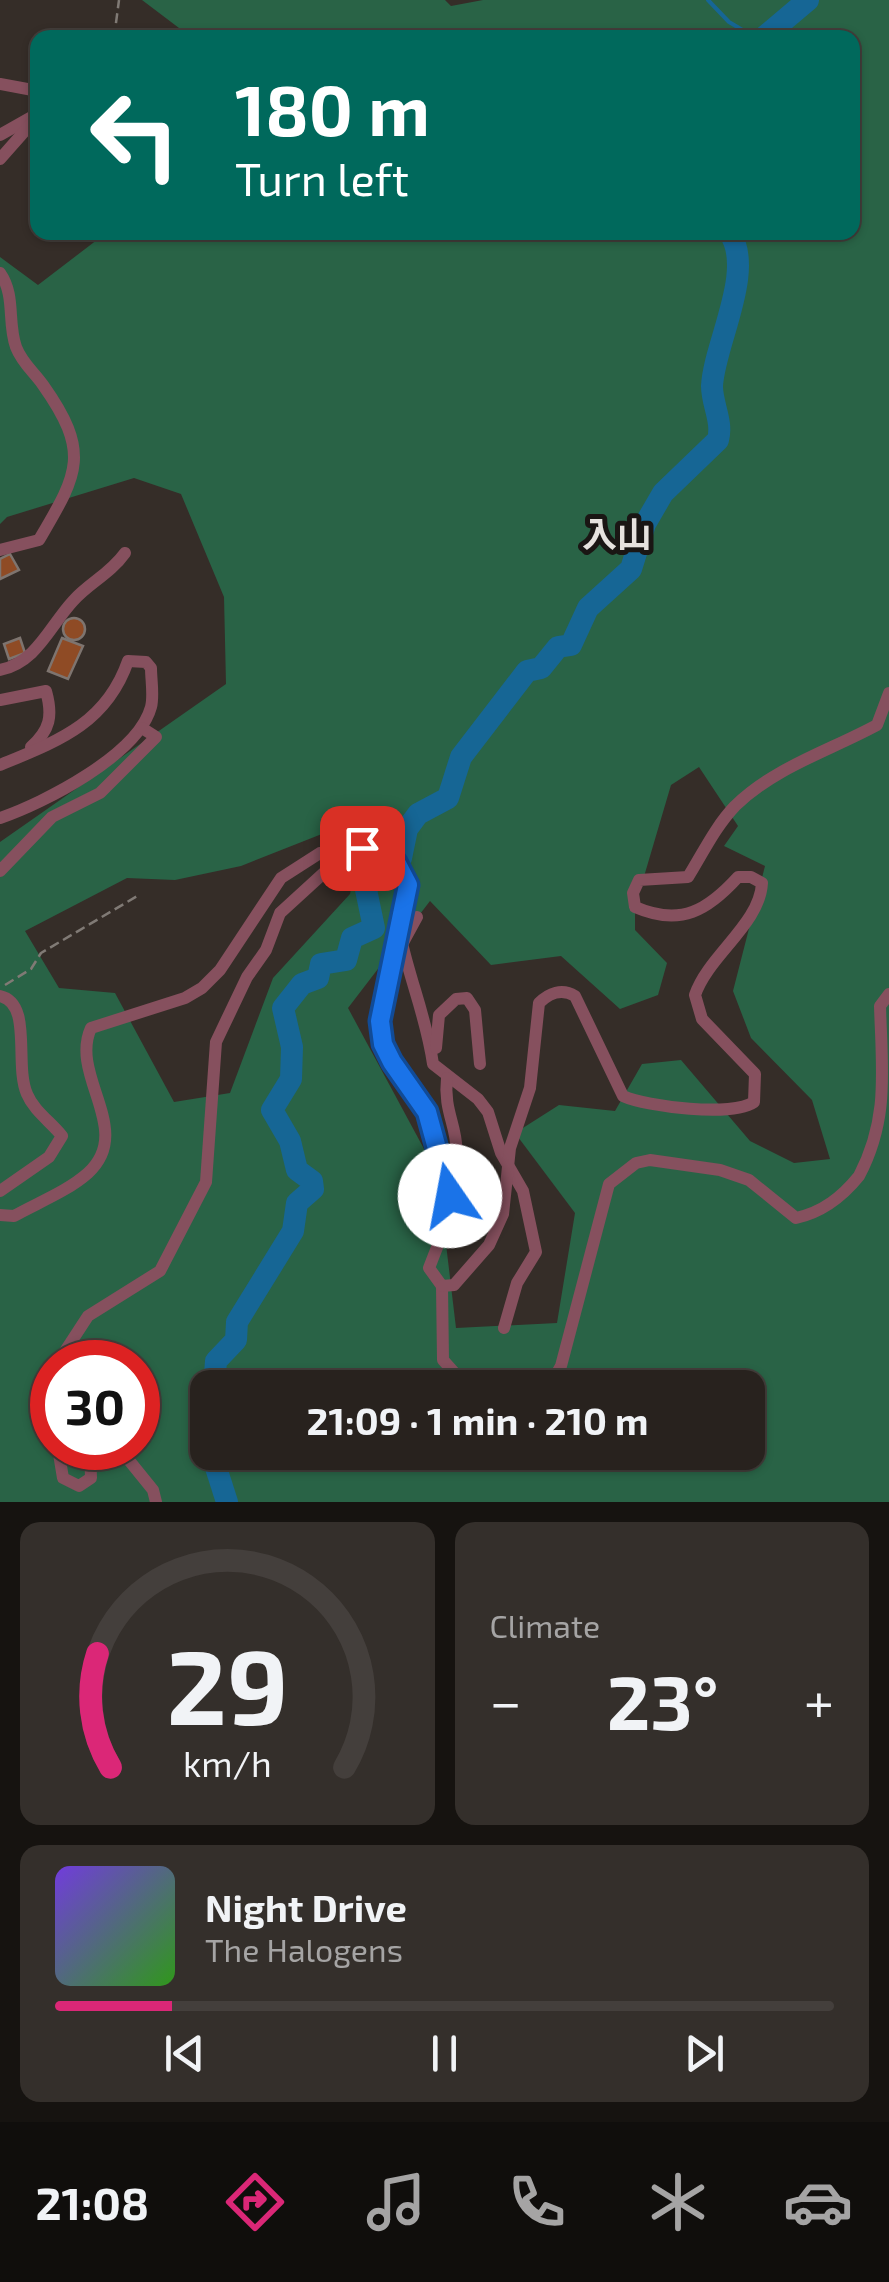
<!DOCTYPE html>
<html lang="en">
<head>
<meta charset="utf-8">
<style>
  body { margin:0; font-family:"Exo 2","Noto Sans JP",sans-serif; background:#342f2b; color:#f1f3f6; height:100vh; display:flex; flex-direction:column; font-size:38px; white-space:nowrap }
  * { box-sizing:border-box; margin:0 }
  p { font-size:32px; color:#a5a4a4 }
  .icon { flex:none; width:55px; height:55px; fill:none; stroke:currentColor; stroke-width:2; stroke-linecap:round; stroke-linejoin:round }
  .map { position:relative; height:1502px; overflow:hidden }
  .side { display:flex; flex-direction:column; gap:20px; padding:20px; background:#161310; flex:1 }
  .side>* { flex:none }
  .hud { position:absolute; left:30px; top:30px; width:830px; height:210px; border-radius:20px; box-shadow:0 2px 8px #0004,0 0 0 2px #443f3c; background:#00695c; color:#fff; overflow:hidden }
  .speed { position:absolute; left:30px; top:1340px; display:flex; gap:20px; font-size:50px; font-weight:700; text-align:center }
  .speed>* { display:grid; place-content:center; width:130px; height:130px; border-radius:50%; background:#28221e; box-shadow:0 2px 8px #0004,0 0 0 2px #443f3c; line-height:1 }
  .speed .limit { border:15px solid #d22; background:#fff; color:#111 }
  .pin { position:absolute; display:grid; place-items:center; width:85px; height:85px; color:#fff; margin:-42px; border-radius:20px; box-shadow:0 5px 15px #0006 }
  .me { position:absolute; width:110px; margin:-55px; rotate:348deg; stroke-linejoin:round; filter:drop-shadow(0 0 8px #0008) }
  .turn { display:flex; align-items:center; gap:35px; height:210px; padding:0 40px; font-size:45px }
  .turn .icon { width:130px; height:130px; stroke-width:2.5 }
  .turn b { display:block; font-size:70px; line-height:85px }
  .big { font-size:75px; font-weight:700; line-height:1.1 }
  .side .card { flex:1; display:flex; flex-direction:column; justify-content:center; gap:15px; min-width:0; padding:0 35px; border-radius:20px; background:#342f2b }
  .side .dial { align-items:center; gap:0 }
  .dial svg { height:260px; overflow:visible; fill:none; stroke:#443f3c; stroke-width:7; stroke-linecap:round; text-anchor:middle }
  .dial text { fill:#f1f3f6; stroke:none }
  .song { display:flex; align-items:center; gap:30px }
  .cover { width:120px; height:120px; border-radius:15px; background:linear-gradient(135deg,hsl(260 70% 55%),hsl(110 70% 35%)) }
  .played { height:10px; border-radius:5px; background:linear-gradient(90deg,#db2777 15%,#443f3c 15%) }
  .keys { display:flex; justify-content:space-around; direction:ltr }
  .heat { display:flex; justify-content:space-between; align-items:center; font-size:55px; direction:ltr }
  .side .tiles { flex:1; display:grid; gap:20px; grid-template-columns:1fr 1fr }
  .card:last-child { grid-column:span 2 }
  .trip { position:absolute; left:190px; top:1370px; width:575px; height:100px; border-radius:20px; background:#28221e; box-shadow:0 2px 8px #0004,0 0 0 2px #443f3c; font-weight:700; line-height:100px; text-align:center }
  .tab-bar { display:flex; height:160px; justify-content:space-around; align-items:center; background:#100e0c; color:#a5a4a4 }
  .tab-bar .icon { width:70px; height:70px }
  .tab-bar .on { color:#db2777 }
  .tab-bar b { font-size:45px; color:#f1f3f6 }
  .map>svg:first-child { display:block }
  .green { fill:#296346; fill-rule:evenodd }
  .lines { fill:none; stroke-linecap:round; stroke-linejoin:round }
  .stream { stroke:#166695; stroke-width:4 }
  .river { stroke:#166695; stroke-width:22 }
  .building { fill:#8f4b25; stroke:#7e746f; stroke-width:2.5 }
  .path { stroke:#807a75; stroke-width:2.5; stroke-dasharray:10 5; stroke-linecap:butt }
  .street { stroke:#86505e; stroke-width:12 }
  .route-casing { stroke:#114b97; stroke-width:25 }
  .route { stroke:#1a73e8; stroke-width:18 }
  .labels { text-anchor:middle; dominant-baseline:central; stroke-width:10; stroke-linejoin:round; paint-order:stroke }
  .neighbourhood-label { font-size:35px; font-weight:bold; fill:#e6e2de; stroke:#1a1614 }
</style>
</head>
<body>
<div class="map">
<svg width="889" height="1502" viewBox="0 0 889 1502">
  <rect width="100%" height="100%" fill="#352d28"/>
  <path class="green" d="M 142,0 L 445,0 L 451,6 L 483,0 L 889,0 L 889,1502 L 0,1502 L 0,842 L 226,684 L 224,597 L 181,494 L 134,478 L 7,517 L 0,524 L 0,257 L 38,285 L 106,233 L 852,232 L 852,38 L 219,38 L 179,28 ZM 699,767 L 738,826 L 724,846 L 765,866 L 733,991 L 751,1038 L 812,1100 L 830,1159 L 794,1163 L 750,1141 L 681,1060 L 642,1064 L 615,1111 L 559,1105 L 515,1133 L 575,1213 L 557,1323 L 456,1328 L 441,1202 L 430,1160 L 348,1008 L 430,901 L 491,965 L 561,956 L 620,1009 L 658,995 L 667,963 L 635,930 L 635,907 L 671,785 ZM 365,817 L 350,894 L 273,978 L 230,1093 L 174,1102 L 115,993 L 59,988 L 25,931 L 127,878 L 175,880 L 241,866 ZM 52,1362 L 138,1362 L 138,1448 L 52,1448 ZM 208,1388 L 748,1388 L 748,1452 L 208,1452 Z"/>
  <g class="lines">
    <polyline class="stream" points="708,0 729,22 756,38"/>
    <g class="river">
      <polyline points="763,38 808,0"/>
      <path d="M 214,1388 L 216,1361 L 236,1340 L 237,1322 L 293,1231 L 297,1203 L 313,1189 L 312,1181 L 297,1170 L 290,1141 L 272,1110 L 291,1079 L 292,1047 L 283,1008 L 302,984 L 318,978 L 321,964 L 346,960 L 352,938 L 374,928 L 365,885 L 392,873 L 401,858 L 407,829 L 418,814 L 448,798 L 461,757 L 527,671 L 541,668 L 558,647 L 571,645 L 588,608 L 631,569 L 645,524 L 663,493 L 718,440 C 723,421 712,405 712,386 C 714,344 756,270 729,232"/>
      <polyline points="211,1452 227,1502"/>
    </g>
  </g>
  <g class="building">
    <polygon points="10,554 19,570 0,579 0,559"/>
    <circle cx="74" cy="629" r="11"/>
    <polygon points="20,638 25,653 9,659 4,644"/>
    <polygon points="62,638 83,646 68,679 48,671"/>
  </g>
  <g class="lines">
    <g class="path">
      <polyline points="114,38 119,0"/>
      <polyline points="5,985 31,969 41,953 139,895"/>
    </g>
    <g class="street">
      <polyline points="0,84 38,91"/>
      <polyline points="0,135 37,114"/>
      <polyline points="0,159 38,116"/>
      <path d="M 0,273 C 16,296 7,322 16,347 C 22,363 34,372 43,385 C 92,454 77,475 39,540 L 0,550"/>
      <path d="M 0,670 C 37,662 49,627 73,601 C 89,583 110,574 125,553"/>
      <path d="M 0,700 L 46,691 C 53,716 50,730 31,747"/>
      <path d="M 0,765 C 58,741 106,724 128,661 L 146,662 L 151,668 C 151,680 154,696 151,707 C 138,755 44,803 0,818"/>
      <polyline points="0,871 52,817 100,793 156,737 142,728"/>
      <path d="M 402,943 C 412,986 427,1021 433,1064 L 478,1099 L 488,1112 L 501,1153 L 523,1191 L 536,1252 L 517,1283 L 504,1328"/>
      <polyline points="399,950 417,917"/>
      <path d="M 0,996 C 33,1003 14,1065 27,1094 C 34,1111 51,1122 62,1136 L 49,1157 L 0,1191"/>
      <polyline points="436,1048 439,1015 456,999 467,998 475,1010 480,1064"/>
      <path d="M 447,1078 C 442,1122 469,1134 449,1186"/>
      <path d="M 0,1215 L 14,1216 C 37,1203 68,1191 88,1173 C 135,1130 69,1076 91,1028 L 185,998 L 202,988 L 220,970 L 281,878 L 320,853 L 362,848 L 396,862 L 407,885 L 380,1021 L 383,1043 L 427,1113 L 450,1196 L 450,1214 L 429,1268 L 442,1286 L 443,1360 L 468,1388"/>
      <path d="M 442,1286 L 454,1285 L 489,1245 L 503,1214 L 510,1148 L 530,1088 L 539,1003 C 549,993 562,988 575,996 L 623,1096 C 647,1107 733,1117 754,1102 L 755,1074 L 702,1019 L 695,995 C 708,956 760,924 762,883 L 751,877 L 738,877 C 708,910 681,927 635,907 L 633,893 L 639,880 L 688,877 C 703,853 715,827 735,806 C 775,767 829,751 877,725 L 889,693"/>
      <polyline points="58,1362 88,1316 160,1271 206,1182 216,1042 247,977 266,950 280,913 350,849"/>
      <polyline points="93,1362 107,1351 117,1353 123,1362"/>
      <path d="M 522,1388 L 553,1380 L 561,1366 L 609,1184 L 636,1163 L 650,1160 L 720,1170 L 749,1180 L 796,1218 C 823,1212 842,1197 859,1176 C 889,1119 882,1072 880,1006 L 889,994"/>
      <polyline points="58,1448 63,1478 79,1486 91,1478 90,1448"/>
      <polyline points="119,1448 153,1490 156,1502"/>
    </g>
  </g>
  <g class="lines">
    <defs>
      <polyline id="route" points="362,848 396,862 408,885 380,1021 383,1044 392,1062 427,1112 450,1196"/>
    </defs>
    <use href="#route" class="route-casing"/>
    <use href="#route" class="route"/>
  </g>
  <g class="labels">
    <g class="neighbourhood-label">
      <text x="617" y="533">入山</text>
    </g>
  </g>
</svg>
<div class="speed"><div class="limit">30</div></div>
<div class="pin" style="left:362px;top:848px;background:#d93025"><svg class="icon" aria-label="arrive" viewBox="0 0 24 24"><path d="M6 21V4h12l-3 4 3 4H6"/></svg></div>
<svg class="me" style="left:450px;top:1196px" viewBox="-20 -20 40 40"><circle r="19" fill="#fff"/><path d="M0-13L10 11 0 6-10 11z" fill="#1a73e8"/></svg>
<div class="trip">21:09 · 1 min · 210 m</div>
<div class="hud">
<div class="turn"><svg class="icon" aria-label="left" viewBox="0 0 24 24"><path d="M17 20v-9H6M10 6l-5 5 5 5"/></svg><div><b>180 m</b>Turn left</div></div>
</div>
</div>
<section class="side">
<div class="tiles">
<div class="card dial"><svg viewBox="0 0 100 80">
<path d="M14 69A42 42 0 1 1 86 69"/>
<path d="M14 69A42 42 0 0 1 10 34" stroke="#db2777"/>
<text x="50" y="56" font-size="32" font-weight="700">29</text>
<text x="50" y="72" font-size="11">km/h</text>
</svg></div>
<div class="card"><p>Climate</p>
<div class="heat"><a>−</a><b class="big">23°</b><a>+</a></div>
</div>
<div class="card">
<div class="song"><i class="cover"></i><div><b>Night Drive</b><p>The Halogens</p></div></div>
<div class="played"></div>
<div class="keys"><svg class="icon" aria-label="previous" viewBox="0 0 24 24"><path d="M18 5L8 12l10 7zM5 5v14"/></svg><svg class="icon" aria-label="pause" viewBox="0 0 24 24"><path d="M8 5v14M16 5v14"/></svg><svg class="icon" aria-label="next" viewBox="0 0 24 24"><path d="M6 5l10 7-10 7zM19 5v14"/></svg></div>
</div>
</div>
</section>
<nav class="tab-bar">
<b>21:08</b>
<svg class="icon on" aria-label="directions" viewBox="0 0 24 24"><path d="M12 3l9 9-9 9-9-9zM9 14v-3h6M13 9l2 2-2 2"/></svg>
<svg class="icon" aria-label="music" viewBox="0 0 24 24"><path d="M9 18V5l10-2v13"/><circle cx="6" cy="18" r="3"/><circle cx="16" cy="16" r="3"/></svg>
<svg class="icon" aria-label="phone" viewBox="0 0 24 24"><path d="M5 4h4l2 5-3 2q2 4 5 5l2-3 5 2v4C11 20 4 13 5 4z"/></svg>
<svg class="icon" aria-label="climate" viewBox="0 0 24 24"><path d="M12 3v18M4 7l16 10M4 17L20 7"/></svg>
<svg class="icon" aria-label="car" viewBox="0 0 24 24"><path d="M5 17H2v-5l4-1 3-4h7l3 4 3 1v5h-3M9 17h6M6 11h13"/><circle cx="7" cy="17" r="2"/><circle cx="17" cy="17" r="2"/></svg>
</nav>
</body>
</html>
